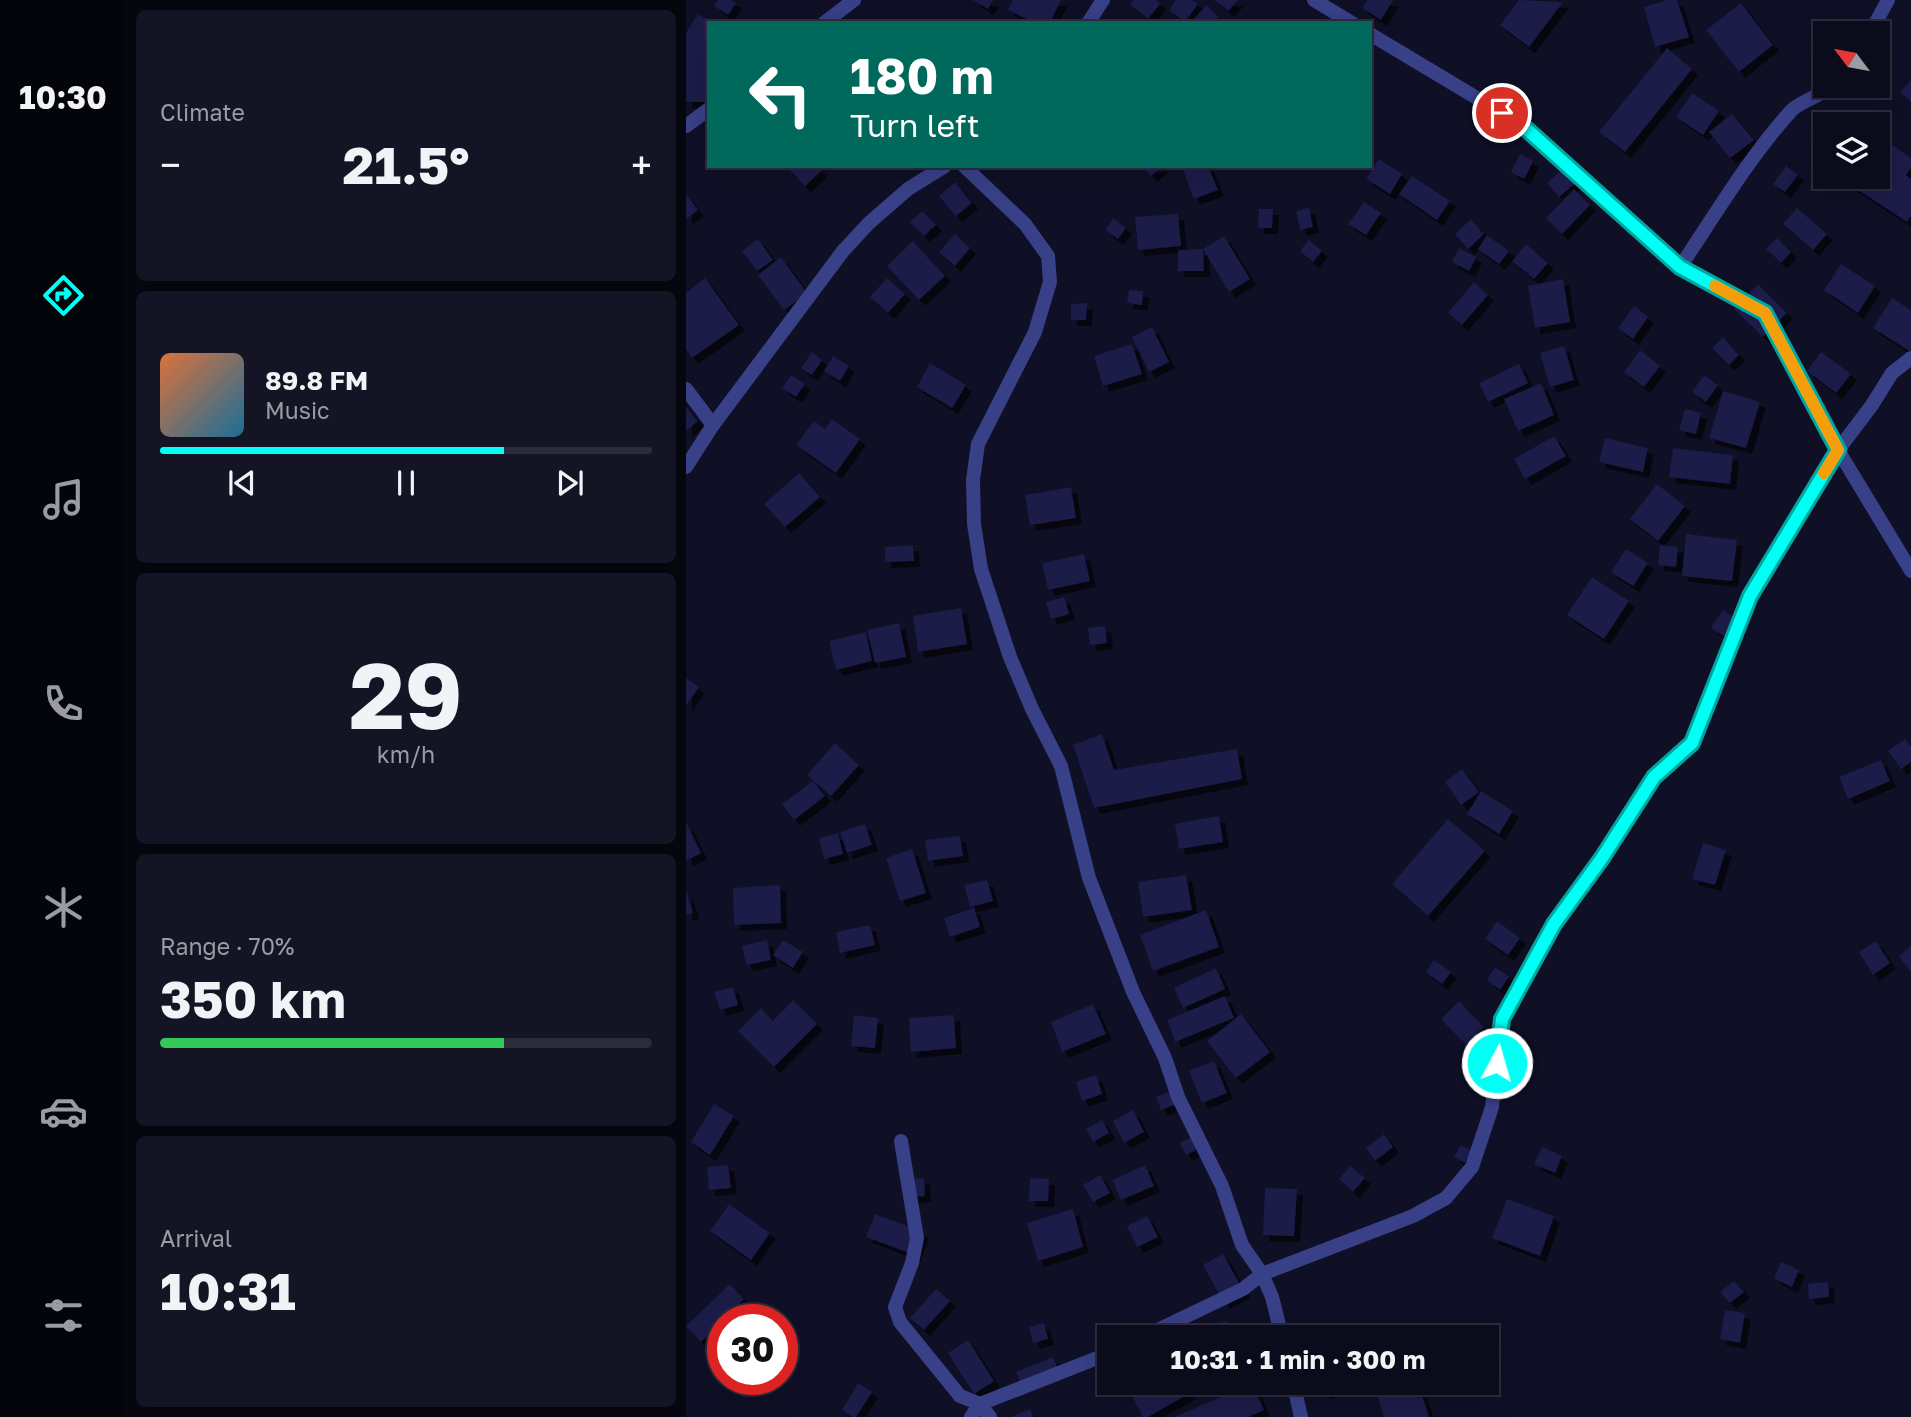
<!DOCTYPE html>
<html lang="en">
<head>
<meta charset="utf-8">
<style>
  body { margin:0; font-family:"Golos Text",sans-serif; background:#141425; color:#f1f3f6; height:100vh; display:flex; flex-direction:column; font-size:26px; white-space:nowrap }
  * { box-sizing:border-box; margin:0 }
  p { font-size:23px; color:#9a9ba3 }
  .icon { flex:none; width:38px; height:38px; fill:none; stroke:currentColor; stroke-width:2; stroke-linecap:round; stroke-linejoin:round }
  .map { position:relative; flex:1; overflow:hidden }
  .side { display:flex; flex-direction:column; gap:10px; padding:10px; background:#06060f; width:560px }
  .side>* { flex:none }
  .top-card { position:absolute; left:21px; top:21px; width:665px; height:147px; border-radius:0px; box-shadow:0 7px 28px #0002,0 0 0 2px #2b2b3b; background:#00695c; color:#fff; overflow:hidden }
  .needle { width:46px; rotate:302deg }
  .fabs { position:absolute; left:1127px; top:21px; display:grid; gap:14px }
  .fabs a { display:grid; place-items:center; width:77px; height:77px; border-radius:0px; background:#0b0b1c; box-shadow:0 7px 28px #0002,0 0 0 2px #2b2b3b; font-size:35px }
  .speed { position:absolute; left:21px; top:1304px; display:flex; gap:14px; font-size:35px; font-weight:700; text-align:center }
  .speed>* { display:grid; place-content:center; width:91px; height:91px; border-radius:50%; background:#0b0b1c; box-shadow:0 7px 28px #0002,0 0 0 2px #2b2b3b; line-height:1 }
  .speed .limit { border:10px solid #d22; background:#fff; color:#111 }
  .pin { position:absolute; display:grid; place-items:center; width:60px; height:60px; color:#fff; margin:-30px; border:4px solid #fff; border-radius:50%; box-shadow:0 2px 7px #0007 }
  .me { position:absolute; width:77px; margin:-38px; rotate:6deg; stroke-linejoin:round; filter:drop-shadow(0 0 5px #0008) }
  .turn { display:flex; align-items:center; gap:24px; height:147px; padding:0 28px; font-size:32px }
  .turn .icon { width:91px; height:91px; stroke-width:2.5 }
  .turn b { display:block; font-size:49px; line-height:60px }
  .big { font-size:52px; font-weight:700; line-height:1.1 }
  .side .widget { flex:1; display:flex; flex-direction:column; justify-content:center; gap:10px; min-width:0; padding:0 24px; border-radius:10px; background:#141425 }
  .side .dial { align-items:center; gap:0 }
  .dial b { font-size:91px; line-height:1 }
  .song { display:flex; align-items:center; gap:21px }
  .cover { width:84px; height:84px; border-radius:10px; background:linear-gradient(135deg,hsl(20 70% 55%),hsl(200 70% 35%)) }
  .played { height:7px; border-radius:4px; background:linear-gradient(90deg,#00fff4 70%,#2b2b3b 70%) }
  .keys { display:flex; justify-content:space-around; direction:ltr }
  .heat { display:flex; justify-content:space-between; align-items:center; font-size:38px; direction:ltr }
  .charge { height:10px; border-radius:5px; background:linear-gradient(90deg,#34c759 70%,#2b2b3b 0) }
  .trip { position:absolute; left:411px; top:1325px; width:402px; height:70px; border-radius:0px; background:#0b0b1c; box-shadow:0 7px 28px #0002,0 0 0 2px #2b2b3b; font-weight:700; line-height:70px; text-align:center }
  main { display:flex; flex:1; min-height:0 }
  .dock { display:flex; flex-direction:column; width:126px; justify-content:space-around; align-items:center; background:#04040b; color:#9a9ba3 }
  .dock .icon { width:49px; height:49px }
  .dock .current { color:#00fff4 }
  .dock b { font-size:32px; color:#f1f3f6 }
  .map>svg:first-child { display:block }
  .building { fill:#1d1a48; filter:url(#shadow) }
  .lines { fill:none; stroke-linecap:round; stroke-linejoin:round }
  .minor { stroke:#384087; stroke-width:14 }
  .route-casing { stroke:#00a69f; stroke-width:18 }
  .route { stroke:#00fff4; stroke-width:12 }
  .slow { stroke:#f59e0b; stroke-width:12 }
</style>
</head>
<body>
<main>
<nav class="dock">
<b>10:30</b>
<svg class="icon current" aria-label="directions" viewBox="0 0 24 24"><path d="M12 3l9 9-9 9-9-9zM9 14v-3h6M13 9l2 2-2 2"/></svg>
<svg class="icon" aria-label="music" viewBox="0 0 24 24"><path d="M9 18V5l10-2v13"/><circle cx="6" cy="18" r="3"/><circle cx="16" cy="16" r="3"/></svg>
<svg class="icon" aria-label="phone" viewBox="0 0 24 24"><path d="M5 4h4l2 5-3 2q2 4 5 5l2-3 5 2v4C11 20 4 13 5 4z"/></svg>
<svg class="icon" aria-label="climate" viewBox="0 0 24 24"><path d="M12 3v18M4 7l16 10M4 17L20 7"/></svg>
<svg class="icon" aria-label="car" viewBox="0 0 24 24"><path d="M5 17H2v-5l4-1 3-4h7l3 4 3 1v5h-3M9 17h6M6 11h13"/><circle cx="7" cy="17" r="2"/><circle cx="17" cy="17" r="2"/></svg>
<svg class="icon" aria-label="filters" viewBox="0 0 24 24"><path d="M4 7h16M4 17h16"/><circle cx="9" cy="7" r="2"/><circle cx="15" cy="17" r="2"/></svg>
</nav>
<section class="side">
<div class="widget"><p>Climate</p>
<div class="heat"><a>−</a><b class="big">21.5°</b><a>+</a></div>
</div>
<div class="widget">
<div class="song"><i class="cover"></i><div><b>89.8 FM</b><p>Music</p></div></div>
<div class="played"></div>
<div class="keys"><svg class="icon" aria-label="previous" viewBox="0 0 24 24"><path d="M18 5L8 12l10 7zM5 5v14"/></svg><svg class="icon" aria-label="pause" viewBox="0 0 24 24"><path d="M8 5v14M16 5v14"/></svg><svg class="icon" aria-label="next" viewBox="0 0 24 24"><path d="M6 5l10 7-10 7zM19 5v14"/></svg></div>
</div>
<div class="widget dial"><b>29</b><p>km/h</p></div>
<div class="widget"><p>Range · 70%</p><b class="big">350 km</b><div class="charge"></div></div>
<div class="widget"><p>Arrival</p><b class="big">10:31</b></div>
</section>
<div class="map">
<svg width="1225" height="1417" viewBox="0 0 1225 1417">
  <defs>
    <filter id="shadow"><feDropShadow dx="6" dy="6" stdDeviation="0" flood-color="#0009"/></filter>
  </defs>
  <rect width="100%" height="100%" fill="#0f0f26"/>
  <g class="building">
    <polygon points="32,0 46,0 50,3 42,15 28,6"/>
    <polygon points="287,0 307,0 302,9"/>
    <polygon points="327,0 375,0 364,23 349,23 322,10"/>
    <polygon points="448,0 470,0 474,4 462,19 444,5"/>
    <polygon points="490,0 506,0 512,4 499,22 483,10"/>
    <polygon points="528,0 552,0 542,11"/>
    <polygon points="681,0 707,0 695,20 676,8"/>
    <polygon points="833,0 877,2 843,47 814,25"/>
    <polygon points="981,0 991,0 1003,37 969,47 958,7"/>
    <polygon points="1055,3 1087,45 1053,72 1020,30"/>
    <polygon points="520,5 533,17 529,23 512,23 508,19"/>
    <polygon points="12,14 23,21 23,102 0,102 0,33"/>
    <polygon points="981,48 1006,69 939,152 913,132"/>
    <polygon points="1225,80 1225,102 1214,92"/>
    <polygon points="1006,93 1033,111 1017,135 990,117"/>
    <polygon points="1046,114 1068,140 1044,158 1023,132"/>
    <polygon points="1198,139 1225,158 1225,168 1220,175 1225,179 1225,216 1221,222 1166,186 1172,177 1192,177 1192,148"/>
    <polygon points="834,154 847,161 838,179 825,172"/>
    <polygon points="693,159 716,174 704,194 680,179"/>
    <polygon points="100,166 131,166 135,171 119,186"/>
    <polygon points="457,166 477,166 465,176"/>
    <polygon points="522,166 532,190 508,199 496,167"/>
    <polygon points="1100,166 1112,175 1099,192 1087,184"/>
    <polygon points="879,167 892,181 873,197 861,183"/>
    <polygon points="726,176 764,201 751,220 713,194"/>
    <polygon points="269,182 286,203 270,216 253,196"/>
    <polygon points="888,189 904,205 876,234 860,218"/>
    <polygon points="0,194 12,210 0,219"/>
    <polygon points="678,202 695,213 680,235 662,224"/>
    <polygon points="623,208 627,227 614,230 610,211"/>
    <polygon points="1111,208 1141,234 1127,250 1097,224"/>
    <polygon points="573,209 587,209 586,228 572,228"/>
    <polygon points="236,211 250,225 238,236 224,222"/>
    <polygon points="492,214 495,246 452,250 449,217"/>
    <polygon points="427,218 440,228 432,239 419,230"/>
    <polygon points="785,219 798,234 782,249 769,234"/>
    <polygon points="269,234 284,248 269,266 253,252"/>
    <polygon points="801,235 823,251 813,264 792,249"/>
    <polygon points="538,236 564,279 543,292 517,249"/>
    <polygon points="1091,238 1105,252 1095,263 1080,249"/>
    <polygon points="72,239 87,260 71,271 56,251"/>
    <polygon points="623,240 636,251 627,262 614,251"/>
    <polygon points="227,241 259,276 233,300 201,266"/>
    <polygon points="840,244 862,263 848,279 826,261"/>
    <polygon points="773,248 790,257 783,271 766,262"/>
    <polygon points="517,249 518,271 492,271 492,250"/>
    <polygon points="95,257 121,293 98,310 72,275"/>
    <polygon points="1155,264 1189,286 1172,313 1138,290"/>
    <polygon points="19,278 53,325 6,358 0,349 0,293"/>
    <polygon points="201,278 219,294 202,313 184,297"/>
    <polygon points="877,279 884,322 849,328 842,286"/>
    <polygon points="788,282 802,295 776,325 762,313"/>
    <polygon points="1072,284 1101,313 1077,337 1048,309"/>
    <polygon points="443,290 457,291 456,305 441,303"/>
    <polygon points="1206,298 1225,310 1225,352 1187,328"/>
    <polygon points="401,303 400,320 385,320 385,304"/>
    <polygon points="948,306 962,317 947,339 932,328"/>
    <polygon points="466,327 483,362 463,372 446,337"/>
    <polygon points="1037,337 1053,355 1043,365 1026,348"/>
    <polygon points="446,344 456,374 417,386 408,356"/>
    <polygon points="878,346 888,380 864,387 854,353"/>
    <polygon points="954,350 974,366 958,387 938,372"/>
    <polygon points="126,352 136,360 126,375 115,368"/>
    <polygon points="1135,352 1165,374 1150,393 1121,371"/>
    <polygon points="147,356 163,366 154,381 138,371"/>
    <polygon points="244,363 280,385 266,408 231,387"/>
    <polygon points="833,364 842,383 802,402 793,383"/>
    <polygon points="105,375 119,384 110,397 96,388"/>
    <polygon points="1018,375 1032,385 1020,402 1006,392"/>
    <polygon points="855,383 868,415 832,431 818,399"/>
    <polygon points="1037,391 1074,402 1060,448 1023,438"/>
    <polygon points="0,407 12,421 0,431"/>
    <polygon points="999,409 1015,413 1010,434 993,430"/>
    <polygon points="146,419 174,439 150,473 110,445 128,421 139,429"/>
    <polygon points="868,436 880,456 839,479 828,459"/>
    <polygon points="919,438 962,448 957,472 913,462"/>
    <polygon points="987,448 1047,455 1044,484 983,477"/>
    <polygon points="113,473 134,497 99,527 78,504"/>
    <polygon points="971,484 999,506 972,541 944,519"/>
    <polygon points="385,487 390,518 344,525 339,495"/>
    <polygon points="1000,534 1051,540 1046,581 996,576"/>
    <polygon points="227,545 228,561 199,562 199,547"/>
    <polygon points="974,545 992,547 990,567 972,565"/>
    <polygon points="940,549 962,563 947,586 925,572"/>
    <polygon points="398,554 404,581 362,590 356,563"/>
    <polygon points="906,577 943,601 918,639 881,615"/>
    <polygon points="378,597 383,614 365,619 360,602"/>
    <polygon points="275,608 281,644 232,652 227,616"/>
    <polygon points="1037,610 1053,620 1041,638 1025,628"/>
    <polygon points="213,623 220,657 189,663 181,630"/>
    <polygon points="419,626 421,643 404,645 402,628"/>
    <polygon points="180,632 186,661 150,670 143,641"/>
    <polygon points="0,678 13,687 0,706"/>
    <polygon points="416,734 428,770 551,749 556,779 408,808 387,745"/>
    <polygon points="1219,739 1225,747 1225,762 1215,769 1202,751"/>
    <polygon points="149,743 173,765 145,796 121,775"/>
    <polygon points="1195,760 1204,781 1162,799 1153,777"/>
    <polygon points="776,769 793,792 775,805 759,782"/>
    <polygon points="127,781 139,796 108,820 96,804"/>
    <polygon points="795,791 827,811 813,834 781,814"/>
    <polygon points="533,816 537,842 493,849 489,824"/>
    <polygon points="762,819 799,851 742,916 706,884"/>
    <polygon points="0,822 15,853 0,861"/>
    <polygon points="179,824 186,845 161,853 154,832"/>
    <polygon points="152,833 157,854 138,859 133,838"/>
    <polygon points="274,836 277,856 242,861 239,840"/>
    <polygon points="1017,843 1040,850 1029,885 1006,879"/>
    <polygon points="226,849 240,893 214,901 200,858"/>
    <polygon points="500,875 506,910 457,917 452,882"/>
    <polygon points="301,880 307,901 284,907 278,885"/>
    <polygon points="94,885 95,923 48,925 47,888"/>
    <polygon points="0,890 7,913 0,915"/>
    <polygon points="288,908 294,927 264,937 258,918"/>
    <polygon points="520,910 533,947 467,971 454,935"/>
    <polygon points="811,921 834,938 822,955 799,939"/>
    <polygon points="184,925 189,945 154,953 150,932"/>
    <polygon points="81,940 85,960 60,965 56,946"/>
    <polygon points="97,940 117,952 107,968 87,955"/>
    <polygon points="1190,941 1204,963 1187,975 1173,952"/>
    <polygon points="1225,946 1225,972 1213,956"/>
    <polygon points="748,960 765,972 756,984 740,972"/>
    <polygon points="809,967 823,977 814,990 801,980"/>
    <polygon points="530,968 539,989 497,1008 488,988"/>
    <polygon points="47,987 52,1005 34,1010 28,992"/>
    <polygon points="539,996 548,1018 489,1042 481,1020"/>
    <polygon points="107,1000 131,1024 88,1067 52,1031 75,1008 87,1021"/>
    <polygon points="773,1001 798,1027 780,1045 755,1019"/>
    <polygon points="407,1004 420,1034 376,1052 365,1022"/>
    <polygon points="555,1014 584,1052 550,1078 521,1041"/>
    <polygon points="168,1015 192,1018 189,1048 165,1046"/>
    <polygon points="268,1015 270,1048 225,1052 223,1018"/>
    <polygon points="528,1061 541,1093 516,1103 503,1071"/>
    <polygon points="410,1075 416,1094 396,1101 390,1082"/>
    <polygon points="485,1091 491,1104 475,1110 470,1097"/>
    <polygon points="28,1104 48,1116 24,1155 5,1142"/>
    <polygon points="447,1110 458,1132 438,1143 427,1121"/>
    <polygon points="416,1120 423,1133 407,1142 400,1129"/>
    <polygon points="698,1134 707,1147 689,1161 680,1148"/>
    <polygon points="508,1136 514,1148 500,1155 494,1143"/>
    <polygon points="775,1145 786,1151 779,1163 768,1157"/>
    <polygon points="856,1147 876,1156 869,1173 848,1164"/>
    <polygon points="42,1165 45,1188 23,1190 21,1167"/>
    <polygon points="459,1165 468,1186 435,1200 426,1180"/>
    <polygon points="664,1166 679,1178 667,1192 653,1179"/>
    <polygon points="414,1175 424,1193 407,1202 397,1185"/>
    <polygon points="238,1178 239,1196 219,1198 218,1179"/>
    <polygon points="344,1178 363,1179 362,1201 343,1201"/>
    <polygon points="579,1188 611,1189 608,1236 577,1235"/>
    <polygon points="821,1199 868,1216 854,1256 806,1238"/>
    <polygon points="43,1204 84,1233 65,1260 24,1231"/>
    <polygon points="387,1209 397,1247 352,1261 341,1223"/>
    <polygon points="189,1214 237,1232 229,1255 180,1237"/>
    <polygon points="461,1216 472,1237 451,1247 441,1226"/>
    <polygon points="537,1254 558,1292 538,1303 517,1265"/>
    <polygon points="1095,1262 1113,1270 1106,1287 1088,1278"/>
    <polygon points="1048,1281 1058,1292 1044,1303 1034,1292"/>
    <polygon points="1142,1282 1143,1297 1123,1299 1122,1284"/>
    <polygon points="44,1284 58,1299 15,1342 0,1326"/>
    <polygon points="250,1289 264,1301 238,1330 224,1318"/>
    <polygon points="1039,1310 1059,1313 1054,1343 1034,1339"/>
    <polygon points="541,1321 545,1337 527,1337 524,1325"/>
    <polygon points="358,1323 362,1339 347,1343 343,1327"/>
    <polygon points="734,1328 737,1337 720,1337 719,1334"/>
    <polygon points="282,1340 308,1381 288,1394 262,1353"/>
    <polygon points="367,1357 373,1371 336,1386 330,1372"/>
    <polygon points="438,1382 498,1382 504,1393 462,1417 457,1417"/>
    <polygon points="635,1382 652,1382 654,1387 639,1393"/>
    <polygon points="687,1382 732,1382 743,1417 698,1417"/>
    <polygon points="172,1383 186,1392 170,1417 166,1417 156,1410"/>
    <polygon points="566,1383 578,1410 562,1417 489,1417"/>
    <polygon points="344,1409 347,1417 325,1417"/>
  </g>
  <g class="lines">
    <g class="minor">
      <polyline points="628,0 666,23"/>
      <polyline points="138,23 168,0"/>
      <polyline points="402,23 417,0"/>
      <polyline points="1184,33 1202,0"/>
      <polyline points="684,34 836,125 994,267 1079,312 1152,450 1225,571"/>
      <polyline points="0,126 23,109"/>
      <polyline points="278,166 339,224 362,256 364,282 349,332 292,444 287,480 288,524 295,569 324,657 346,709 375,766 403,878 447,992 479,1058 492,1097 536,1186 556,1245 576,1274 557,1289 457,1337"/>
      <path d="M 994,267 C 1029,215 1062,159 1104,112 C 1113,101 1131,99 1144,86"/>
      <polyline points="0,389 27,425 0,467"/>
      <polyline points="27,425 157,251 183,223 222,189 259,166"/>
      <polyline points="215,1141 231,1238 226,1263 209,1307 214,1322 274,1396 294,1404 304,1417"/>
      <polyline points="596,1337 586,1297 576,1274 727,1216 760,1198 786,1167 806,1107 816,1019 868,924 916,858 968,777 1006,743 1064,596 1152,450 1186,405 1206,373 1225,358"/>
      <polyline points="607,1382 615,1417"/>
      <polyline points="285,1417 294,1404 424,1353"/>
    </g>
  </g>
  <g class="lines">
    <defs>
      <polyline id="route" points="811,1063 816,1019 868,924 916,858 968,777 1006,743 1064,596 1152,450 1079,313 994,267 836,125 816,113"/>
    </defs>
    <use href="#route" class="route-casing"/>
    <use href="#route" class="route"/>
    <polyline class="slow" points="1029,286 1079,313 1152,450 1138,473"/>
  </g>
</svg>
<div class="fabs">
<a><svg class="needle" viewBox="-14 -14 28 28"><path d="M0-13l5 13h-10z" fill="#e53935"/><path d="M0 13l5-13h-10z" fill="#9a9ba3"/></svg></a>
<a><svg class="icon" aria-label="layers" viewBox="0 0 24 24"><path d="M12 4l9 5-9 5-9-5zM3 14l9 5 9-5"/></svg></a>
</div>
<div class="speed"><div class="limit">30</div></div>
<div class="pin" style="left:816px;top:113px;background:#d93025"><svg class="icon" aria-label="arrive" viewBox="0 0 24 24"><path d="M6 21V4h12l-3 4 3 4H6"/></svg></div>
<svg class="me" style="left:811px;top:1063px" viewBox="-20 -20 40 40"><circle r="17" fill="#00fff4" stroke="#fff" stroke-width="3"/><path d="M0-11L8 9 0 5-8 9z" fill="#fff"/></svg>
<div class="trip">10:31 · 1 min · 300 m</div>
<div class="top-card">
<div class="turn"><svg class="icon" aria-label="left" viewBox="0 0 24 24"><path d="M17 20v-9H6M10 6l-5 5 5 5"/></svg><div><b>180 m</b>Turn left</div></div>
</div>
</div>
</main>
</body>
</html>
